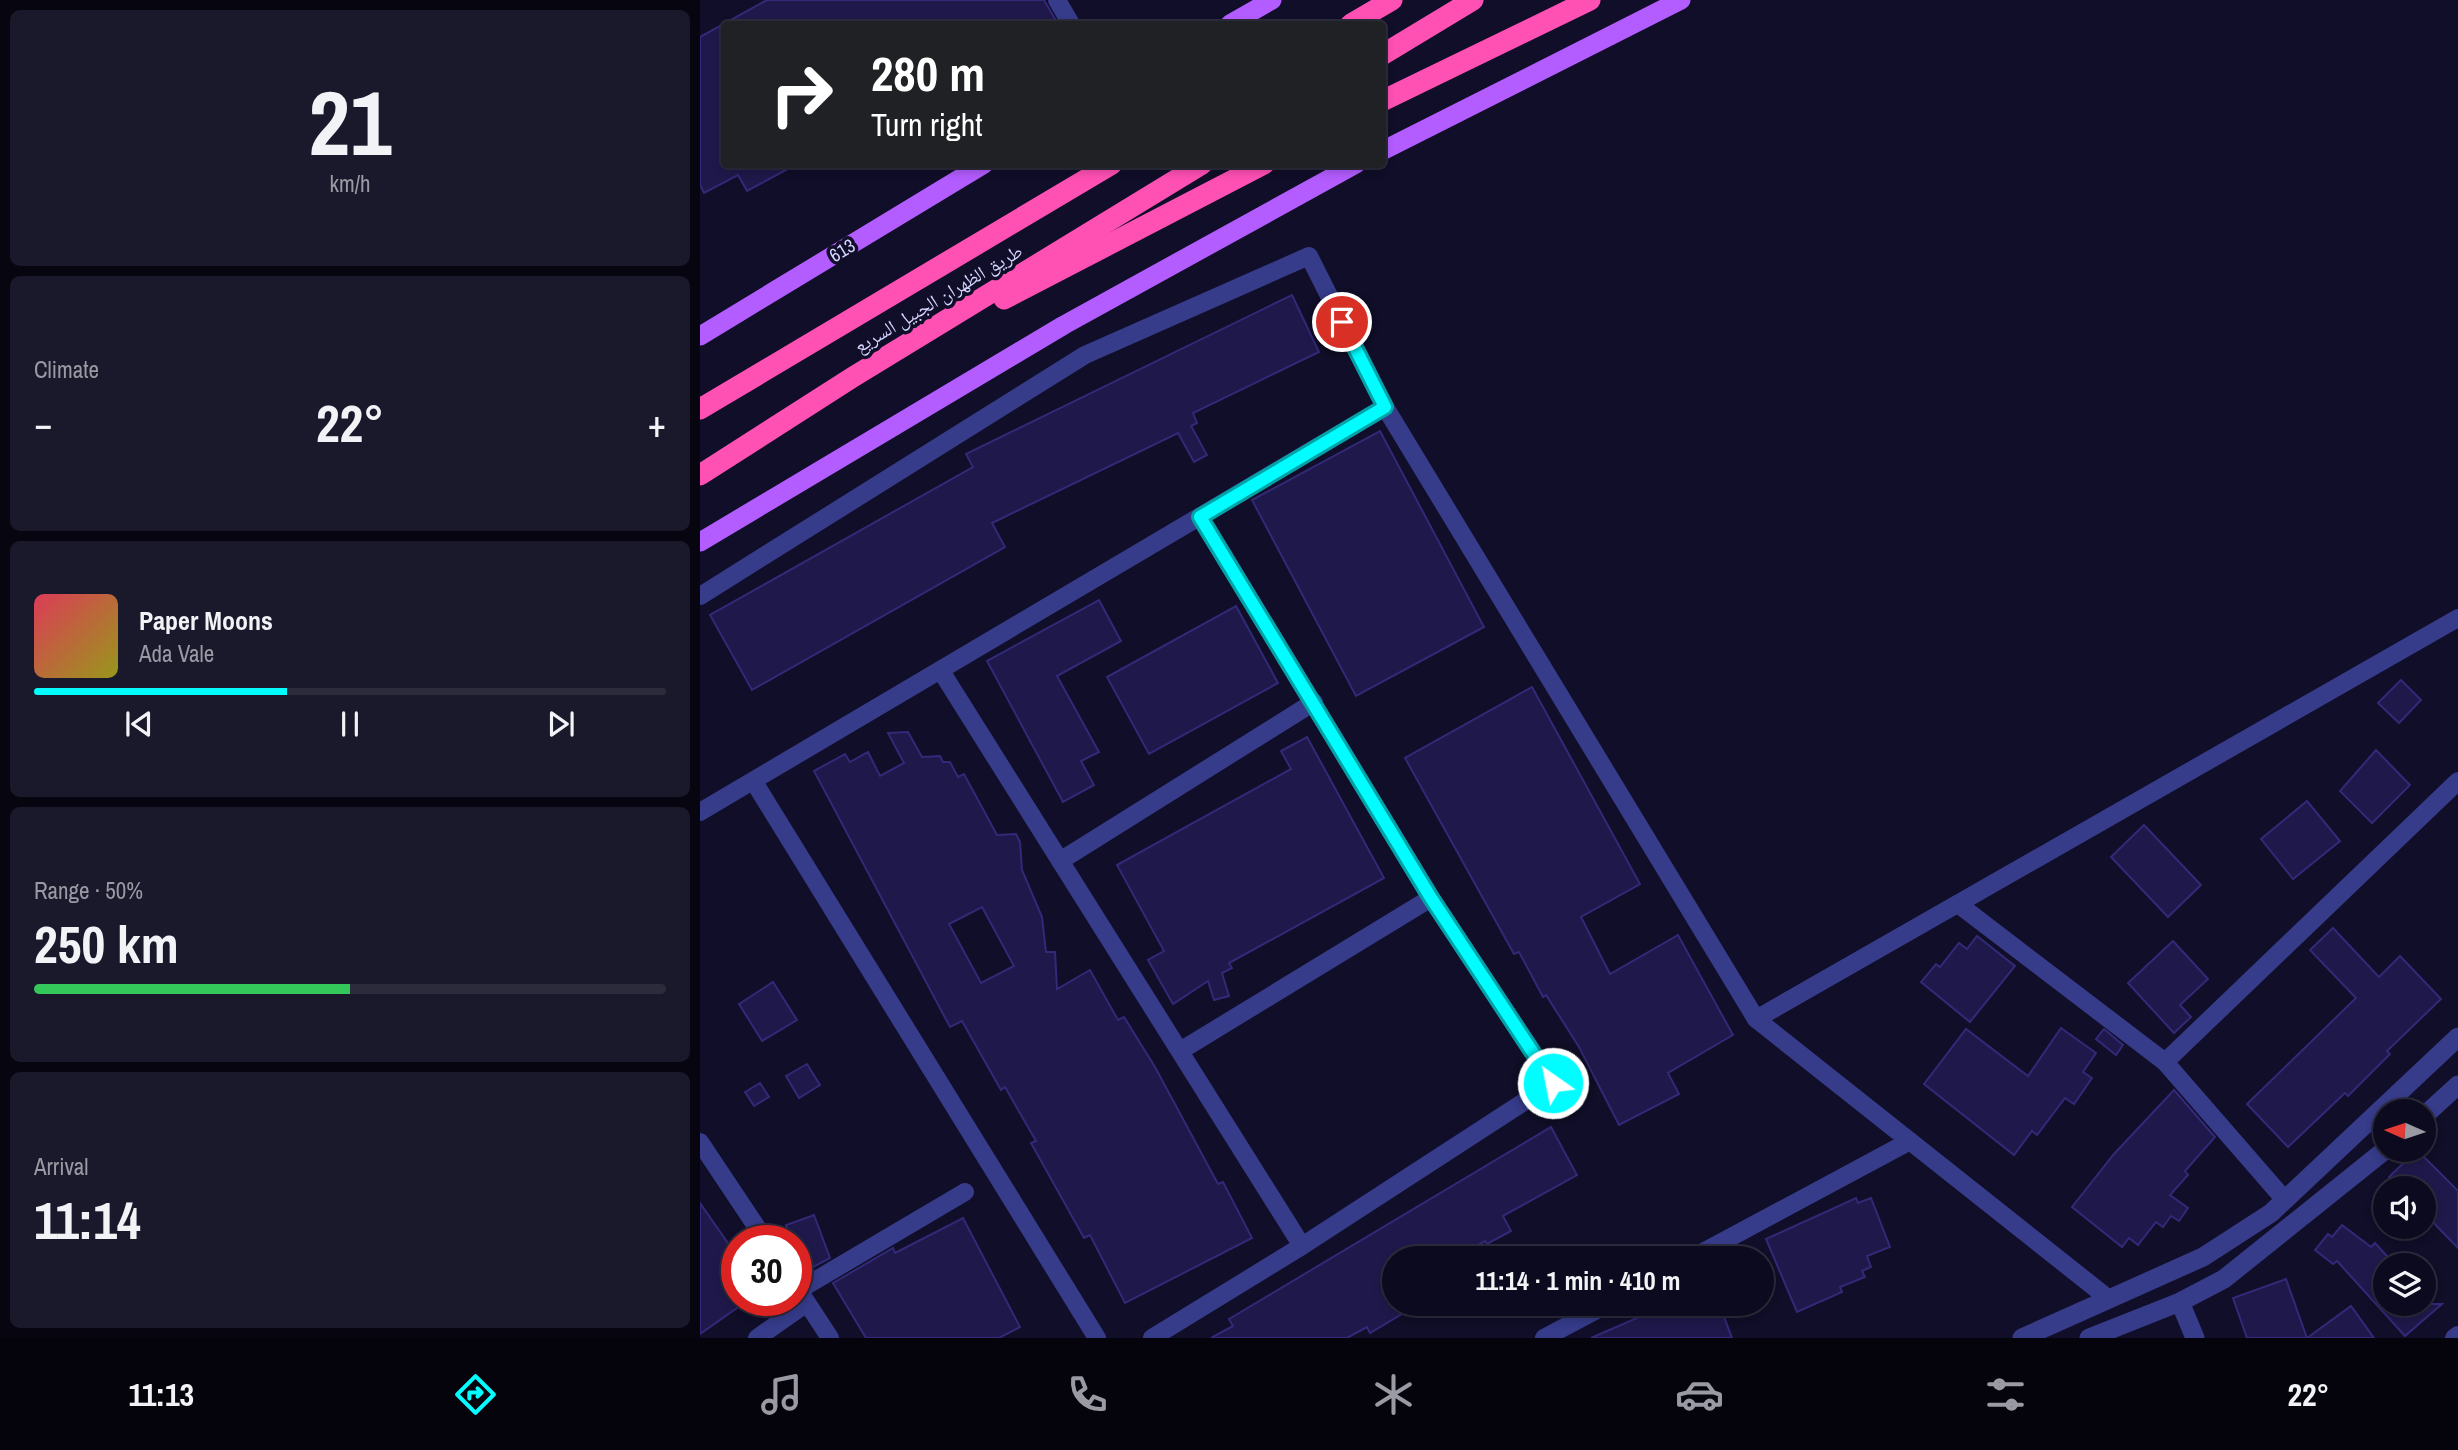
<!DOCTYPE html>
<html lang="en">
<head>
<meta charset="utf-8">
<style>
  body { margin:0; font-family:"Archivo Narrow","Noto Naskh Arabic",sans-serif; background:#1a182b; color:#f1f3f6; height:100vh; display:flex; flex-direction:column; font-size:26px; white-space:nowrap }
  * { box-sizing:border-box; margin:0 }
  p { font-size:23px; color:#9a9aa4 }
  .icon { flex:none; width:38px; height:38px; fill:none; stroke:currentColor; stroke-width:2; stroke-linecap:round; stroke-linejoin:round }
  .map { position:relative; flex:1; overflow:hidden }
  .drawer { display:flex; flex-direction:column; gap:10px; padding:10px; background:#070610; width:700px }
  .drawer>* { flex:none }
  .guide { position:absolute; left:21px; top:21px; width:665px; height:147px; border-radius:7px; box-shadow:0 4px 10px #0003,0 0 0 2px #2c2b3c; background:#202124; color:#fff; overflow:hidden }
  .needle { width:46px; rotate:273deg }
  .tools { position:absolute; left:1673px; top:1099px; display:grid; gap:14px }
  .tools a { display:grid; place-items:center; width:63px; height:63px; border-radius:50%; background:#0c0a1e; box-shadow:0 4px 10px #0003,0 0 0 2px #2c2b3c; font-size:35px }
  .speed { position:absolute; left:21px; top:1225px; display:flex; gap:14px; font-size:35px; font-weight:700; text-align:center }
  .speed>* { display:grid; place-content:center; width:91px; height:91px; border-radius:50%; background:#0c0a1e; box-shadow:0 4px 10px #0003,0 0 0 2px #2c2b3c; line-height:1 }
  .speed .limit { border:10px solid #d22; background:#fff; color:#111 }
  .pin { position:absolute; display:grid; place-items:center; width:60px; height:60px; color:#fff; margin:-30px; border:4px solid #fff; border-radius:50%; box-shadow:0 2px 7px #0007 }
  .me { position:absolute; width:77px; margin:-38px; rotate:327deg; stroke-linejoin:round; filter:drop-shadow(0 0 5px #0008) }
  .turn { display:flex; align-items:center; gap:24px; height:147px; padding:0 35px; font-size:32px }
  .turn .icon { width:91px; height:91px; stroke-width:2.5 }
  .turn b { display:block; font-size:49px; line-height:60px }
  .big { font-size:52px; font-weight:700; line-height:1.1 }
  .drawer .tile { flex:1; display:flex; flex-direction:column; justify-content:center; gap:10px; min-width:0; padding:0 24px; border-radius:10px; background:#1a182b }
  .drawer .dial { align-items:center; gap:0 }
  .dial b { font-size:91px; line-height:1 }
  .song { display:flex; align-items:center; gap:21px }
  .cover { width:84px; height:84px; border-radius:10px; background:linear-gradient(135deg,hsl(350 70% 55%),hsl(60 70% 35%)) }
  .played { height:7px; border-radius:4px; background:linear-gradient(90deg,#01fdff 40%,#2c2b3c 40%) }
  .keys { display:flex; justify-content:space-around; direction:ltr }
  .heat { display:flex; justify-content:space-between; align-items:center; font-size:38px; direction:ltr }
  .charge { height:10px; border-radius:5px; background:linear-gradient(90deg,#34c759 50%,#2c2b3c 0) }
  .trip { position:absolute; left:682px; top:1246px; width:392px; height:70px; border-radius:35px; background:#0c0a1e; box-shadow:0 4px 10px #0003,0 0 0 2px #2c2b3c; font-weight:700; line-height:70px; text-align:center }
  .dock { display:flex; height:112px; justify-content:space-around; align-items:center; background:#05040c; color:#9a9aa4 }
  .dock .icon { width:49px; height:49px }
  .dock .on { color:#01fdff }
  .dock b { font-size:32px; color:#f1f3f6 }
  main { display:flex; flex:1; min-height:0 }
  .map>svg:first-child { display:block }
  .building { fill:#1e194a; stroke:#322978; stroke-width:2; fill-rule:evenodd }
  .lines { fill:none; stroke-linecap:round; stroke-linejoin:round }
  .minor { stroke:#363b8a; stroke-width:18 }
  .tertiary { stroke:#363b8a; stroke-width:19 }
  .primary { stroke:#b35cff; stroke-width:19 }
  .motorway { stroke:#ff50b4; stroke-width:21 }
  .route-casing { stroke:#01a4a6; stroke-width:18 }
  .route { stroke:#01fdff; stroke-width:12 }
  .labels { text-anchor:middle; dominant-baseline:central; stroke-width:7; stroke-linejoin:round; paint-order:stroke }
  .street-label { font-size:19px; fill:#d6d5ff; stroke:#100e28 }
</style>
</head>
<body>
<main>
<section class="drawer">
<div class="tile dial"><b>21</b><p>km/h</p></div>
<div class="tile"><p>Climate</p>
<div class="heat"><a>−</a><b class="big">22°</b><a>+</a></div>
</div>
<div class="tile">
<div class="song"><i class="cover"></i><div><b>Paper Moons</b><p>Ada Vale</p></div></div>
<div class="played"></div>
<div class="keys"><svg class="icon" aria-label="previous" viewBox="0 0 24 24"><path d="M18 5L8 12l10 7zM5 5v14"/></svg><svg class="icon" aria-label="pause" viewBox="0 0 24 24"><path d="M8 5v14M16 5v14"/></svg><svg class="icon" aria-label="next" viewBox="0 0 24 24"><path d="M6 5l10 7-10 7zM19 5v14"/></svg></div>
</div>
<div class="tile"><p>Range · 50%</p><b class="big">250 km</b><div class="charge"></div></div>
<div class="tile"><p>Arrival</p><b class="big">11:14</b></div>
</section>
<div class="map">
<svg width="1758" height="1338" viewBox="0 0 1758 1338">
  <rect width="100%" height="100%" fill="#100e28"/>
  <g class="building">
    <polygon points="67,0 344,0 358,24 24,24 24,164 97,164 47,191 38,175 4,193 0,185 0,37"/>
    <polygon points="592,295 619,352 493,413 497,423 491,426 507,455 494,462 478,433 292,523 305,547 52,690 10,615 273,467 266,454"/>
    <polygon points="680,431 784,627 656,696 552,500"/>
    <polygon points="399,600 421,641 357,676 399,752 381,761 394,785 363,802 287,661"/>
    <polygon points="536,606 578,683 449,754 407,677"/>
    <polygon points="1701,680 1721,700 1699,723 1678,703"/>
    <polygon points="832,687 940,884 881,917 910,974 978,935 1033,1035 968,1073 979,1094 919,1125 879,1047 846,995 843,997 819,952 814,954 705,758"/>
    <path d="M 208,732 L 222,757 L 240,756 L 243,762 L 250,762 L 258,777 L 264,774 L 297,835 L 316,834 L 320,842 L 322,870 L 342,917 L 346,952 L 355,952 L 357,989 L 390,970 L 418,1020 L 424,1017 L 455,1067 L 518,1184 L 523,1182 L 552,1238 L 425,1303 L 390,1235 L 384,1238 L 331,1143 L 336,1141 L 305,1087 L 301,1090 L 262,1021 L 250,1027 L 114,771 L 145,754 L 150,762 L 168,752 L 180,776 L 204,763 L 188,733 ZM 282,907 L 314,966 L 281,983 L 249,924 Z"/>
    <polygon points="607,737 684,878 529,963 532,968 522,973 529,996 514,1000 508,981 473,1004 448,960 464,951 417,865 591,769 581,751"/>
    <polygon points="1676,750 1710,785 1672,823 1640,791"/>
    <polygon points="1607,801 1640,841 1593,879 1561,839"/>
    <polygon points="1444,825 1501,885 1468,917 1411,857"/>
    <polygon points="1633,928 1679,977 1700,956 1741,999 1687,1051 1690,1054 1648,1096 1645,1093 1588,1147 1547,1104 1656,998 1610,950"/>
    <polygon points="1277,936 1315,966 1270,1022 1221,982 1236,964 1240,967 1259,943 1267,949"/>
    <polygon points="1473,941 1508,979 1480,1005 1491,1017 1474,1033 1428,983"/>
    <polygon points="73,982 97,1020 62,1041 39,1004"/>
    <polygon points="1361,1028 1396,1053 1383,1072 1392,1078 1374,1104 1365,1098 1337,1135 1332,1131 1314,1155 1224,1084 1266,1029 1328,1076"/>
    <polygon points="1404,1029 1423,1045 1416,1055 1396,1039"/>
    <polygon points="107,1064 120,1085 99,1098 86,1076"/>
    <polygon points="60,1083 69,1097 54,1106 45,1092"/>
    <polygon points="1474,1090 1515,1137 1485,1171 1488,1175 1470,1195 1488,1208 1479,1221 1471,1216 1463,1227 1456,1222 1438,1245 1429,1238 1422,1247 1372,1207 1414,1154"/>
    <polygon points="851,1127 877,1175 803,1216 811,1231 787,1244 785,1241 754,1258 695,1258 695,1304 702,1314 670,1333 667,1327 647,1338 511,1338 533,1326 529,1319"/>
    <polygon points="1717,1150 1758,1191 1758,1248 1724,1213 1724,1188 1700,1188 1689,1177"/>
    <polygon points="1156,1198 1158,1203 1171,1198 1190,1247 1167,1256 1171,1267 1162,1271 1165,1277 1140,1287 1142,1292 1097,1312 1066,1239"/>
    <polygon points="0,1203 37,1256 37,1308 0,1334"/>
    <polygon points="114,1215 130,1258 104,1272 96,1251 96,1241 92,1241 86,1225"/>
    <polygon points="263,1218 320,1327 299,1338 166,1338 133,1283 193,1248 195,1253"/>
    <polygon points="1642,1225 1671,1247 1675,1243 1695,1265 1685,1265 1685,1304 1742,1304 1705,1336 1637,1261 1633,1264 1615,1250 1628,1234 1632,1237"/>
    <polygon points="1586,1279 1607,1338 1651,1306 1674,1338 1547,1338 1533,1298"/>
    <polygon points="969,1304 1007,1304 1010,1310 1020,1306 1032,1338 891,1338"/>
  </g>
  <g class="lines">
    <g class="minor">
      <polyline points="357,0 371,24"/>
      <polyline points="0,596 385,355 609,256 685,407 1056,1019 1409,1299"/>
      <polyline points="241,671 602,1246"/>
      <polyline points="54,782 397,1338"/>
      <polyline points="0,812 685,407"/>
      <polyline points="360,861 614,702"/>
      <polyline points="1258,904 1465,1062 1758,781"/>
      <polyline points="1056,1019 1758,618"/>
      <polyline points="480,1051 731,898"/>
      <polyline points="1465,1062 1585,1200"/>
      <polyline points="0,1142 66,1241"/>
      <polyline points="992,1258 1210,1141"/>
      <polyline points="96,1286 130,1338"/>
      <polyline points="99,1290 265,1192"/>
      <polyline points="57,1338 107,1303"/>
      <polyline points="452,1338 602,1246 853,1083 731,898 500,517"/>
      <polyline points="844,1338 908,1304"/>
      <polyline points="1754,1338 1758,1335"/>
    </g>
    <g class="tertiary">
      <polyline points="1724,1116 1758,1085"/>
      <polyline points="1480,1302 1495,1338"/>
      <polyline points="1322,1338 1503,1257 1571,1213 1758,1037"/>
      <polyline points="1389,1338 1480,1302 1524,1279 1685,1150"/>
    </g>
    <g class="primary">
      <polyline points="530,24 572,0"/>
      <polyline points="682,151 981,0"/>
      <polyline points="0,336 284,164"/>
      <polyline points="0,542 364,325 656,164"/>
    </g>
    <g class="motorway">
      <polyline points="651,24 692,0"/>
      <polyline points="682,55 773,0"/>
      <polyline points="682,101 890,0"/>
      <polyline points="304,299 564,164"/>
      <polyline points="0,409 412,164"/>
      <polyline points="0,475 153,377 502,164"/>
    </g>
  </g>
  <g class="lines">
    <defs>
      <polyline id="route" points="642,322 685,407 500,517 731,898 853,1083"/>
    </defs>
    <use href="#route" class="route-casing"/>
    <use href="#route" class="route"/>
  </g>
  <g class="labels">
    <g class="street-label">
      <text transform="translate(142 250) rotate(-31)">613</text>
      <text transform="translate(238 298) rotate(-31)">طريق الظهران الجبيل السريع</text>
    </g>
  </g>
</svg>
<div class="tools">
<a><svg class="needle" viewBox="-14 -14 28 28"><path d="M0-13l5 13h-10z" fill="#e53935"/><path d="M0 13l5-13h-10z" fill="#9a9aa4"/></svg></a>
<a><svg class="icon" aria-label="sound" viewBox="0 0 24 24"><path d="M4 9h4l5-4v14l-5-4H4zM17 9q2 3 0 6"/></svg></a>
<a><svg class="icon" aria-label="layers" viewBox="0 0 24 24"><path d="M12 4l9 5-9 5-9-5zM3 14l9 5 9-5"/></svg></a>
</div>
<div class="speed"><div class="limit">30</div></div>
<div class="pin" style="left:642px;top:322px;background:#d93025"><svg class="icon" aria-label="arrive" viewBox="0 0 24 24"><path d="M6 21V4h12l-3 4 3 4H6"/></svg></div>
<svg class="me" style="left:853px;top:1083px" viewBox="-20 -20 40 40"><circle r="17" fill="#01fdff" stroke="#fff" stroke-width="3"/><path d="M0-11L8 9 0 5-8 9z" fill="#fff"/></svg>
<div class="trip">11:14 · 1 min · 410 m</div>
<div class="guide">
<div class="turn"><svg class="icon" aria-label="right" viewBox="0 0 24 24"><path d="M7 20v-9h11M14 6l5 5-5 5"/></svg><div><b>280 m</b>Turn right</div></div>
</div>
</div>
</main>
<nav class="dock">
<b>11:13</b>
<svg class="icon on" aria-label="directions" viewBox="0 0 24 24"><path d="M12 3l9 9-9 9-9-9zM9 14v-3h6M13 9l2 2-2 2"/></svg>
<svg class="icon" aria-label="music" viewBox="0 0 24 24"><path d="M9 18V5l10-2v13"/><circle cx="6" cy="18" r="3"/><circle cx="16" cy="16" r="3"/></svg>
<svg class="icon" aria-label="phone" viewBox="0 0 24 24"><path d="M5 4h4l2 5-3 2q2 4 5 5l2-3 5 2v4C11 20 4 13 5 4z"/></svg>
<svg class="icon" aria-label="climate" viewBox="0 0 24 24"><path d="M12 3v18M4 7l16 10M4 17L20 7"/></svg>
<svg class="icon" aria-label="car" viewBox="0 0 24 24"><path d="M5 17H2v-5l4-1 3-4h7l3 4 3 1v5h-3M9 17h6M6 11h13"/><circle cx="7" cy="17" r="2"/><circle cx="17" cy="17" r="2"/></svg>
<svg class="icon" aria-label="filters" viewBox="0 0 24 24"><path d="M4 7h16M4 17h16"/><circle cx="9" cy="7" r="2"/><circle cx="15" cy="17" r="2"/></svg>
<b>22°</b>
</nav>
</body>
</html>
